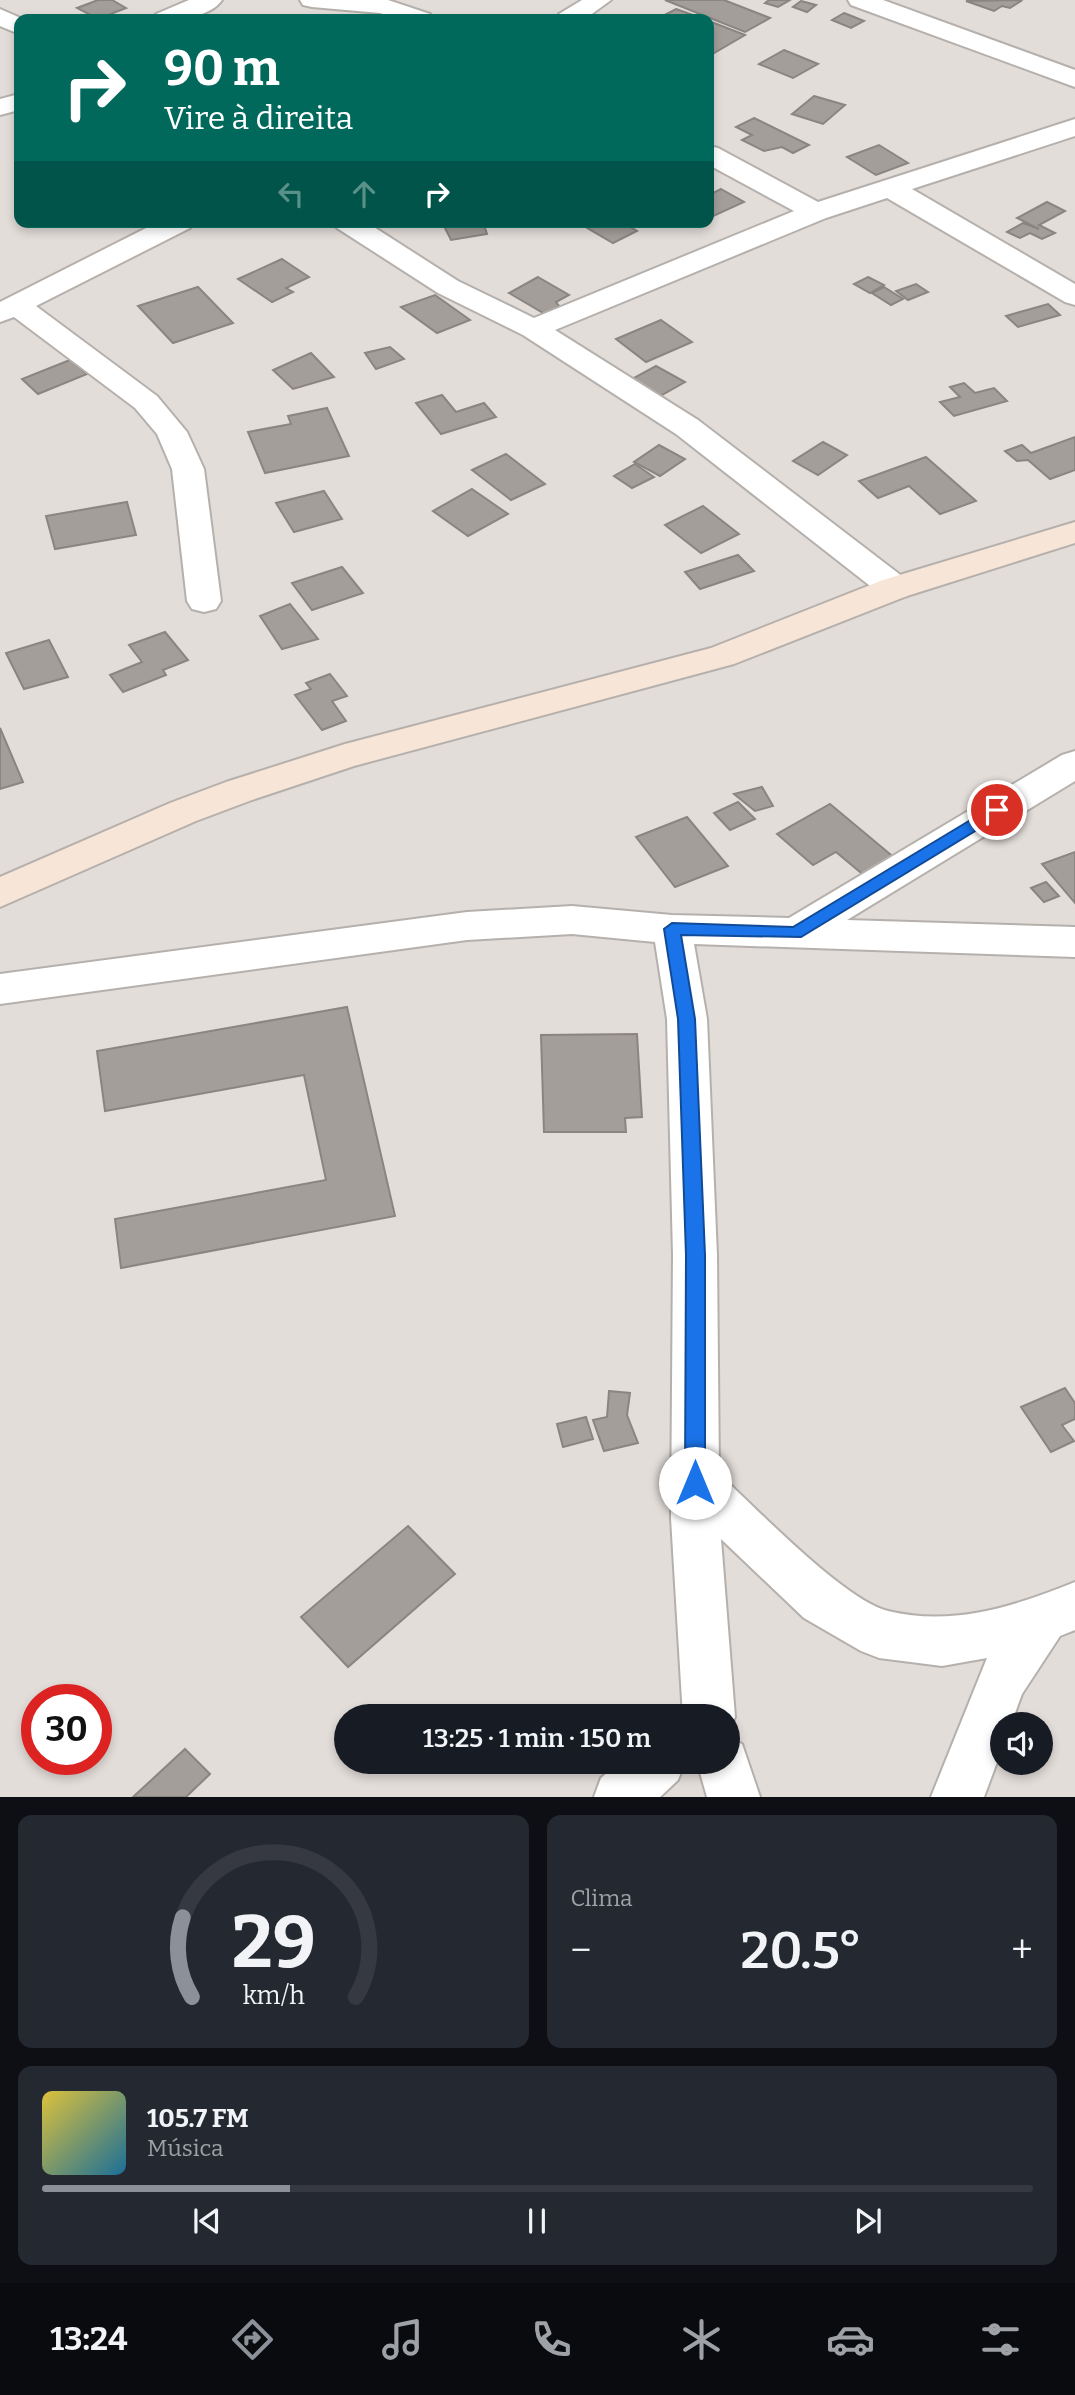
<!DOCTYPE html>
<html lang="pt">
<head>
<meta charset="utf-8">
<style>
  body { margin:0; font-family:Bitter,serif; background:#242831; color:#f1f3f6; height:100vh; display:flex; flex-direction:column; font-size:26px; white-space:nowrap }
  * { box-sizing:border-box; margin:0 }
  p { font-size:23px; color:#9ea1a6 }
  .icon { flex:none; width:38px; height:38px; fill:none; stroke:currentColor; stroke-width:2; stroke-linecap:round; stroke-linejoin:round }
  .map { position:relative; height:1797px; overflow:hidden }
  .side { display:flex; flex-direction:column; gap:18px; padding:18px; background:#0d0f14; flex:1 }
  .side>* { flex:none }
  .top-card { position:absolute; left:14px; top:14px; width:700px; height:214px; border-radius:14px; box-shadow:0 4px 10px #0003; background:#00695c; color:#fff; overflow:hidden }
  .controls { position:absolute; left:990px; top:1712px; display:grid; gap:14px }
  .controls a { display:grid; place-items:center; width:63px; height:63px; border-radius:50%; background:#171b24; box-shadow:0 4px 10px #0003; font-size:35px }
  .speed { position:absolute; left:21px; top:1684px; display:flex; gap:14px; font-size:35px; font-weight:700; text-align:center }
  .speed>* { display:grid; place-content:center; width:91px; height:91px; border-radius:50%; background:#171b24; box-shadow:0 4px 10px #0003; line-height:1 }
  .speed .limit { border:10px solid #d22; background:#fff; color:#111 }
  .pin { position:absolute; display:grid; place-items:center; width:60px; height:60px; color:#fff; margin:-30px; border:4px solid #fff; border-radius:50%; box-shadow:0 2px 7px #0007 }
  .me { position:absolute; width:77px; margin:-38px; rotate:0deg; stroke-linejoin:round; filter:drop-shadow(0 0 5px #0008) }
  .turn { display:flex; align-items:center; gap:24px; height:147px; padding:0 35px; font-size:32px }
  .turn .icon { width:91px; height:91px; stroke-width:2.5 }
  .turn b { display:block; font-size:49px; line-height:60px }
  .lanes { display:flex; align-items:center; height:66px; padding:0 35px; background:#0003; justify-content:center; gap:35px; direction:ltr }
  .lanes .off { opacity:.35 }
  .big { font-size:52px; font-weight:600; line-height:1.1 }
  .side .widget { flex:1; display:flex; flex-direction:column; justify-content:center; gap:10px; min-width:0; padding:0 24px; border-radius:14px; background:#242831 }
  .side .dial { align-items:center; gap:0 }
  .dial svg { height:182px; overflow:visible; fill:none; stroke:#363941; stroke-width:7; stroke-linecap:round; text-anchor:middle }
  .dial text { fill:#f1f3f6; stroke:none }
  .song { display:flex; align-items:center; gap:21px }
  .cover { width:84px; height:84px; border-radius:10px; background:linear-gradient(135deg,hsl(50 70% 55%),hsl(200 70% 35%)) }
  .played { height:7px; border-radius:4px; background:linear-gradient(90deg,#8c9099 25%,#363941 25%) }
  .keys { display:flex; justify-content:space-around; direction:ltr }
  .heat { display:flex; justify-content:space-between; align-items:center; font-size:38px; direction:ltr }
  .side .tiles { flex:1; display:grid; gap:18px; grid-template-columns:1fr 1fr }
  .widget:last-child { grid-column:span 2 }
  .trip { position:absolute; left:334px; top:1704px; width:406px; height:70px; border-radius:35px; background:#171b24; box-shadow:0 4px 10px #0003; font-weight:600; line-height:70px; text-align:center }
  .tab-bar { display:flex; height:112px; justify-content:space-around; align-items:center; background:#090b0e; color:#9ea1a6 }
  .tab-bar .icon { width:49px; height:49px }
  .tab-bar .current { color:#8c9099 }
  .tab-bar b { font-size:32px; color:#f1f3f6 }
  .map>svg:first-child { display:block }
  .building { fill:#a49e9a; stroke:#8a8581; stroke-width:2 }
  .lines { fill:none; stroke-linecap:round; stroke-linejoin:round }
  .street-casing { stroke:#b6b0ac; stroke-width:4 }
  .secondary-casing { stroke:#b6b0ac; stroke-width:4 }
  .street { fill:#fff; fill-rule:evenodd }
  .secondary { fill:#f7e5d7; fill-rule:evenodd }
  .route { fill:#1a73e8; stroke:#114b97; stroke-width:2 }
</style>
</head>
<body>
<div class="map">
<svg width="1075" height="1797" viewBox="0 0 1075 1797">
  <rect width="100%" height="100%" fill="#e3ddd9"/>
  <g class="building">
    <polygon points="98,0 112,0 126,8 98,19 77,8"/>
    <polygon points="665,0 724,0 770,18 745,32"/>
    <polygon points="769,0 790,0 778,7 765,3"/>
    <polygon points="1017,0 1021,1 1010,8 1002,6 994,11 966,1"/>
    <polygon points="801,1 816,5 807,12 793,7"/>
    <polygon points="676,9 704,19 657,19"/>
    <polygon points="844,13 864,21 851,28 832,20"/>
    <polygon points="709,21 745,35 709,56"/>
    <polygon points="784,50 818,64 793,78 759,64"/>
    <polygon points="814,96 845,105 823,124 792,114"/>
    <polygon points="754,118 809,145 793,153 782,147 764,151 742,140 752,135 736,127"/>
    <polygon points="879,145 908,163 876,175 847,157"/>
    <polygon points="721,189 744,202 709,218 709,195"/>
    <polygon points="1047,202 1065,211 1039,225 1055,233 1042,239 1030,233 1020,238 1007,232 1023,223 1039,229 1017,218"/>
    <polygon points="442,222 483,222 487,234 451,240"/>
    <polygon points="577,222 622,222 637,231 613,243"/>
    <polygon points="282,259 309,277 286,288 293,292 272,302 238,279"/>
    <polygon points="538,277 569,295 556,302 559,306 545,314 509,293"/>
    <polygon points="868,277 884,285 870,293 854,284"/>
    <polygon points="916,284 928,292 908,300 896,291"/>
    <polygon points="198,287 233,323 173,343 138,306"/>
    <polygon points="884,287 903,299 891,305 872,293"/>
    <polygon points="435,295 470,320 437,333 401,307"/>
    <polygon points="1048,304 1060,315 1018,327 1006,316"/>
    <polygon points="661,320 692,342 646,362 616,339"/>
    <polygon points="390,347 404,359 376,369 365,353"/>
    <polygon points="311,353 334,377 293,389 273,370"/>
    <polygon points="70,360 87,374 38,394 22,379"/>
    <polygon points="656,366 685,382 660,396 632,379"/>
    <polygon points="964,383 975,393 994,388 1007,401 954,416 940,402 960,397 950,387"/>
    <polygon points="442,395 456,412 484,403 496,417 441,434 416,403"/>
    <polygon points="327,408 349,456 265,473 248,432 291,424 288,416"/>
    <polygon points="1075,437 1075,470 1050,479 1028,460 1017,461 1005,451 1022,445 1031,453"/>
    <polygon points="823,442 847,455 818,475 793,461"/>
    <polygon points="659,445 685,459 660,476 634,462"/>
    <polygon points="506,454 545,484 511,500 472,470"/>
    <polygon points="926,457 976,501 940,514 909,486 878,498 859,481"/>
    <polygon points="635,464 654,477 632,488 614,476"/>
    <polygon points="472,489 508,514 468,536 433,511"/>
    <polygon points="324,491 342,519 294,532 276,503"/>
    <polygon points="127,502 136,535 55,549 46,516"/>
    <polygon points="703,506 739,534 701,553 665,525"/>
    <polygon points="738,555 754,571 700,589 685,572"/>
    <polygon points="342,567 363,593 312,610 292,583"/>
    <polygon points="290,604 318,639 282,649 260,616"/>
    <polygon points="165,632 188,660 163,670 166,675 123,692 110,675 142,662 129,645"/>
    <polygon points="49,640 68,677 24,689 6,653"/>
    <polygon points="330,674 347,696 332,701 346,721 322,730 295,695 311,689 306,683"/>
    <polygon points="0,728 23,782 0,789"/>
    <polygon points="762,787 773,806 755,811 734,794"/>
    <polygon points="738,802 755,819 730,830 714,813"/>
    <polygon points="830,804 896,859 866,877 836,852 813,865 777,834"/>
    <polygon points="687,817 728,866 675,887 636,837"/>
    <polygon points="1075,852 1075,903 1042,864"/>
    <polygon points="1046,882 1059,896 1044,902 1031,888"/>
    <polygon points="347,1007 395,1216 121,1268 115,1219 326,1180 304,1075 105,1111 97,1051"/>
    <polygon points="637,1034 642,1117 625,1118 626,1132 544,1132 541,1035"/>
    <polygon points="1065,1388 1075,1403 1075,1419 1062,1425 1074,1441 1051,1452 1021,1407"/>
    <polygon points="609,1391 630,1393 627,1415 638,1443 604,1451 593,1420 607,1417"/>
    <polygon points="586,1417 593,1439 563,1447 557,1424"/>
    <polygon points="408,1526 455,1574 348,1667 301,1617"/>
    <polygon points="185,1749 210,1774 186,1797 133,1797"/>
  </g>
  <g class="lines">
    <defs>
      <g id="street">
        <path d="M 189,0 L 222,0 C 209,19 173,20 153,19 L 156,14 Z"/>
        <polygon points="300,0 388,0 430,14 433,19 398,19 380,13 312,7 303,5"/>
        <polygon points="582,0 611,0 585,19 556,19 559,14"/>
        <polygon points="848,0 883,0 1075,70 1075,87 851,5"/>
        <polygon points="0,9 23,19 19,19 19,34 0,26"/>
        <polygon points="19,94 19,110 0,115 0,99"/>
        <polygon points="1075,119 1075,136 912,189 1075,284 1075,305 1065,302 887,198 826,218 555,330 698,420 907,580 912,588 907,596 895,599 883,596 676,434 523,335 438,293 337,228 333,222 366,222 458,281 534,318 794,211 709,165 709,146 718,148 818,202"/>
        <polygon points="158,222 194,222 190,228 36,306 157,396 187,432 204,469 221,601 216,609 204,612 192,609 187,601 172,469 157,434 135,408 14,317 0,322 0,302"/>
        <path d="M 1075,751 L 1075,781 L 847,920 L 1075,927 L 1075,957 L 694,944 L 707,1019 L 717,1255 L 719,1474 C 756,1508 844,1600 888,1611 C 953,1627 1016,1606 1075,1582 L 1075,1630 L 1060,1636 L 1022,1694 L 1011,1724 L 1003,1724 L 1003,1746 L 984,1797 L 931,1797 L 987,1658 L 942,1666 L 879,1658 L 861,1651 L 804,1618 L 721,1539 L 735,1717 L 728,1733 L 728,1717 L 683,1717 L 671,1518 L 673,1255 L 667,1019 L 655,942 L 572,934 L 467,940 L 0,1004 L 0,974 L 467,912 L 572,906 L 672,915 L 789,918 L 1062,755 Z"/>
        <polygon points="728,1738 742,1744 760,1797 707,1797 697,1762 728,1762"/>
        <polygon points="619,1762 685,1762 678,1780 660,1797 594,1797 601,1778"/>
      </g>
      <polygon id="secondary" points="1075,522 1075,543 907,596 734,664 354,766 252,800 196,821 0,907 0,877 170,803 226,782 345,744 711,648 883,580"/>
    </defs>
    <use href="#street" class="street-casing"/>
    <use href="#secondary" class="secondary-casing"/>
    <use href="#street" class="street"/>
    <use href="#secondary" class="secondary"/>
  </g>
  <polygon class="route" points="997,804 1003,806 1005,810 1003,814 801,937 681,935 695,1019 705,1255 705,1483 702,1490 695,1492 688,1490 685,1483 686,1255 678,1019 664,929 672,923 793,927"/>
</svg>
<div class="controls">
<a><svg class="icon" aria-label="sound" viewBox="0 0 24 24"><path d="M4 9h4l5-4v14l-5-4H4zM17 9q2 3 0 6"/></svg></a>
</div>
<div class="speed"><div class="limit">30</div></div>
<div class="pin" style="left:997px;top:810px;background:#d93025"><svg class="icon" aria-label="arrive" viewBox="0 0 24 24"><path d="M6 21V4h12l-3 4 3 4H6"/></svg></div>
<svg class="me" style="left:695px;top:1483px" viewBox="-20 -20 40 40"><circle r="19" fill="#fff"/><path d="M0-13L10 11 0 6-10 11z" fill="#1a73e8"/></svg>
<div class="trip">13:25 · 1 min · 150 m</div>
<div class="top-card">
<div class="turn"><svg class="icon" aria-label="right" viewBox="0 0 24 24"><path d="M7 20v-9h11M14 6l5 5-5 5"/></svg><div><b>90 m</b>Vire à direita</div></div>
<div class="lanes"><svg class="icon off" aria-label="left" viewBox="0 0 24 24"><path d="M17 20v-9H6M10 6l-5 5 5 5"/></svg><svg class="icon off" aria-label="ahead" viewBox="0 0 24 24"><path d="M12 20V5M6 11l6-6 6 6"/></svg><svg class="icon" aria-label="right" viewBox="0 0 24 24"><path d="M7 20v-9h11M14 6l5 5-5 5"/></svg></div>
</div>
</div>
<section class="side">
<div class="tiles">
<div class="widget dial"><svg viewBox="0 0 100 80">
<path d="M14 69A42 42 0 1 1 86 69"/>
<path d="M14 69A42 42 0 0 1 10 34" stroke="#8c9099"/>
<text x="50" y="56" font-size="32" font-weight="700">29</text>
<text x="50" y="72" font-size="11">km/h</text>
</svg></div>
<div class="widget"><p>Clima</p>
<div class="heat"><a>−</a><b class="big">20.5°</b><a>+</a></div>
</div>
<div class="widget">
<div class="song"><i class="cover"></i><div><b>105.7 FM</b><p>Música</p></div></div>
<div class="played"></div>
<div class="keys"><svg class="icon" aria-label="previous" viewBox="0 0 24 24"><path d="M18 5L8 12l10 7zM5 5v14"/></svg><svg class="icon" aria-label="pause" viewBox="0 0 24 24"><path d="M8 5v14M16 5v14"/></svg><svg class="icon" aria-label="next" viewBox="0 0 24 24"><path d="M6 5l10 7-10 7zM19 5v14"/></svg></div>
</div>
</div>
</section>
<nav class="tab-bar">
<b>13:24</b>
<svg class="icon current" aria-label="directions" viewBox="0 0 24 24"><path d="M12 3l9 9-9 9-9-9zM9 14v-3h6M13 9l2 2-2 2"/></svg>
<svg class="icon" aria-label="music" viewBox="0 0 24 24"><path d="M9 18V5l10-2v13"/><circle cx="6" cy="18" r="3"/><circle cx="16" cy="16" r="3"/></svg>
<svg class="icon" aria-label="phone" viewBox="0 0 24 24"><path d="M5 4h4l2 5-3 2q2 4 5 5l2-3 5 2v4C11 20 4 13 5 4z"/></svg>
<svg class="icon" aria-label="climate" viewBox="0 0 24 24"><path d="M12 3v18M4 7l16 10M4 17L20 7"/></svg>
<svg class="icon" aria-label="car" viewBox="0 0 24 24"><path d="M5 17H2v-5l4-1 3-4h7l3 4 3 1v5h-3M9 17h6M6 11h13"/><circle cx="7" cy="17" r="2"/><circle cx="17" cy="17" r="2"/></svg>
<svg class="icon" aria-label="filters" viewBox="0 0 24 24"><path d="M4 7h16M4 17h16"/><circle cx="9" cy="7" r="2"/><circle cx="15" cy="17" r="2"/></svg>
</nav>
</body>
</html>
